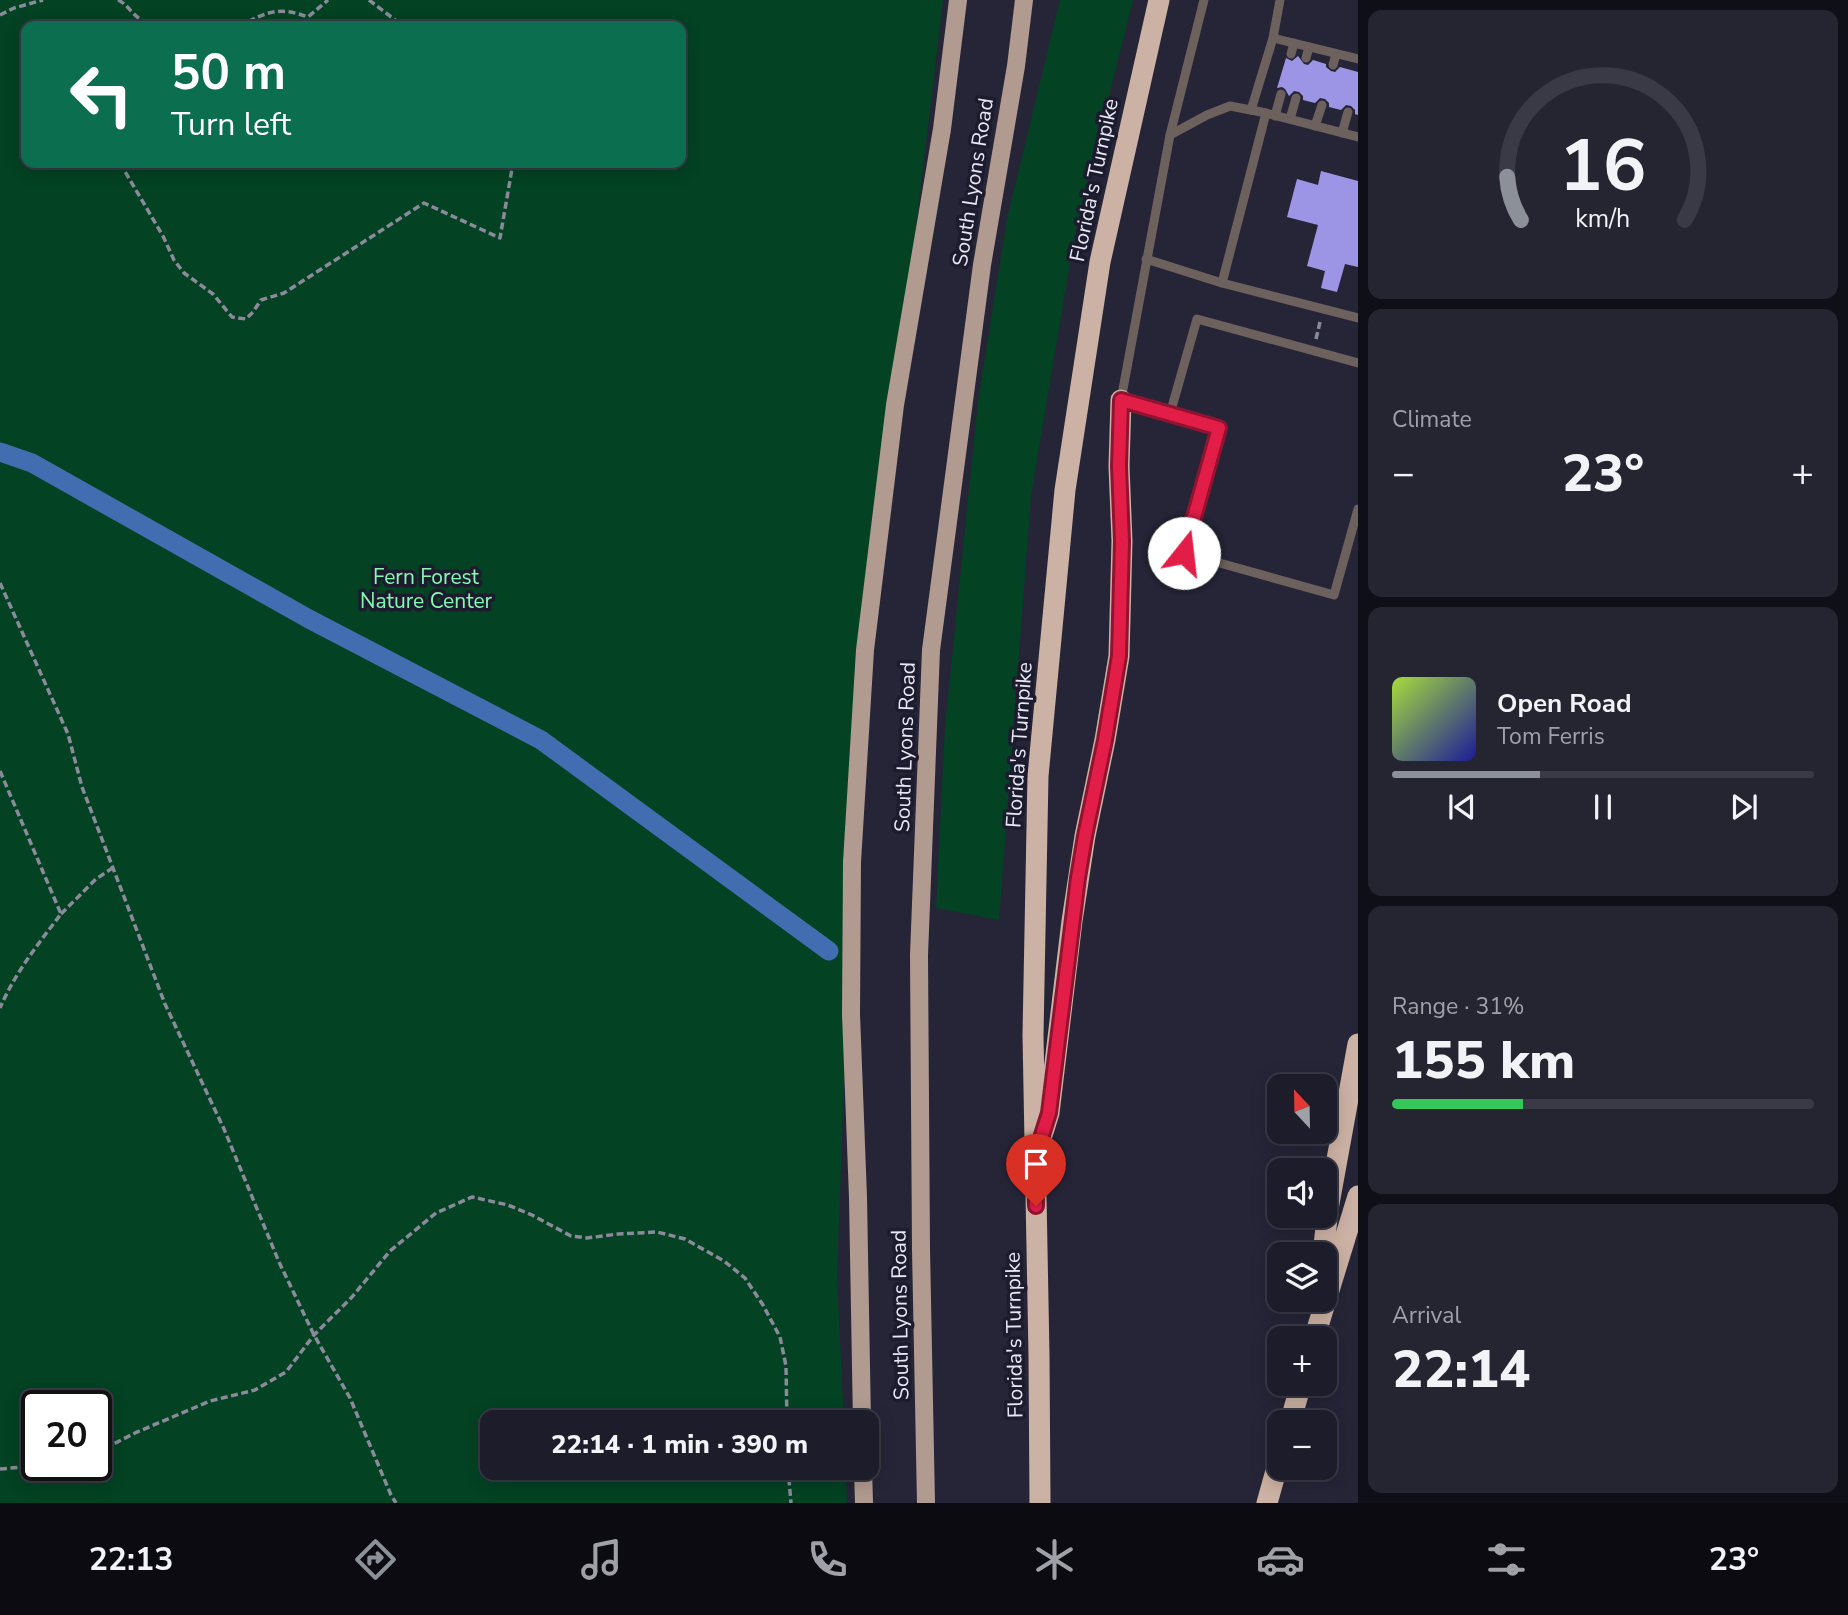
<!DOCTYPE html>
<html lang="en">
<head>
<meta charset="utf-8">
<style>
  body { margin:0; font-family:"Nunito Sans",sans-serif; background:#252532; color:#f1f3f6; height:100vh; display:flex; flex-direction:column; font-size:26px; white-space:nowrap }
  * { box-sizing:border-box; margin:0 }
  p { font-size:23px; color:#a0a1a8 }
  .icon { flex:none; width:38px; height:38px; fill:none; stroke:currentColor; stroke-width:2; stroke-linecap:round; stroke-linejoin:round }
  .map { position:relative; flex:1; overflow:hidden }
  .drawer { display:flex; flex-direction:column; gap:10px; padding:10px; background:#0f0f17; width:490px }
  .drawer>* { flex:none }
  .hud { position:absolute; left:21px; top:21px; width:665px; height:147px; border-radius:14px; box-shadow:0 4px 18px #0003,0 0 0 2px #3a3a47; background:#0b6e4f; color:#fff; overflow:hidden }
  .needle { width:46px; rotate:338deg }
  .buttons { position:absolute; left:1267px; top:1074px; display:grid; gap:14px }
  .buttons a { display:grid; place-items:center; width:70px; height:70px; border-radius:14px; background:#1c1c2a; box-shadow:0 4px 18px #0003,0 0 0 2px #3a3a47; font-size:35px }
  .speed { position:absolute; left:21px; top:1390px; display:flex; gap:14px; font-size:35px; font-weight:700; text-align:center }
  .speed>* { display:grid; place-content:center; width:91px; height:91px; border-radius:50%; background:#1c1c2a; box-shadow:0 4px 18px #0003,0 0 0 2px #3a3a47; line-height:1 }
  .speed .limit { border:4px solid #111; border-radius:10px; background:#fff; color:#111 }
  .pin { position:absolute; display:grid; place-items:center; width:60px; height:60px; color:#fff; margin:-72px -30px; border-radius:50% 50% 50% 0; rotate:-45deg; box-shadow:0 0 7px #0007 }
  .pin .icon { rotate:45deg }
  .me { position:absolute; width:77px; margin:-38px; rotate:16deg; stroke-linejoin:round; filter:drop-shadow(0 0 5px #0008) }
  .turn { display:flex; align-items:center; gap:24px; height:147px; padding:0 35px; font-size:32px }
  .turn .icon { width:91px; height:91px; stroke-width:2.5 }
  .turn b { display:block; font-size:49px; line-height:60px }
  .big { font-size:52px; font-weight:800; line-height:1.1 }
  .drawer .tile { flex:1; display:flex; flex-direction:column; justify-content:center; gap:10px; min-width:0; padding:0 24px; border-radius:14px; background:#252532 }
  .drawer .dial { align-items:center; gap:0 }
  .dial svg { height:182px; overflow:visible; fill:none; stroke:#3a3a47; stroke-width:7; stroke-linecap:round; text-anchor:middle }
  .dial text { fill:#f1f3f6; stroke:none }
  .song { display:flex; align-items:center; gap:21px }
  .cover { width:84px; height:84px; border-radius:10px; background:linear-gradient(135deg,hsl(80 70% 55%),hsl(240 70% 35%)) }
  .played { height:7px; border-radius:4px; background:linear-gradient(90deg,#8c9099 35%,#3a3a47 35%) }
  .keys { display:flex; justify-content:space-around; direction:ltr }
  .heat { display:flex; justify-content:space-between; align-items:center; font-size:38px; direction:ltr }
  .charge { height:10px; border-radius:5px; background:linear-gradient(90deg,#34c759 31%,#3a3a47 0) }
  .trip { position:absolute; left:480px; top:1410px; width:399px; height:70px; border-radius:14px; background:#1c1c2a; box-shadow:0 4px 18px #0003,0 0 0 2px #3a3a47; font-weight:800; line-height:70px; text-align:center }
  .tab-bar { display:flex; height:112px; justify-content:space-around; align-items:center; background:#0b0b11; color:#a0a1a8 }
  .tab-bar .icon { width:49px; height:49px }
  .tab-bar .on { color:#8c9099 }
  .tab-bar b { font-size:32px; color:#f1f3f6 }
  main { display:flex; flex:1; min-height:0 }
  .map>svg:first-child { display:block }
  .green { fill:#034223; fill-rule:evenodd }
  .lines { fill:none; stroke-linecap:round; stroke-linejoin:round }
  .canal { stroke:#426db0; stroke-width:19 }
  .building { fill:#9c95e5 }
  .path { stroke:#8b8a9a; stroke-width:3.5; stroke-dasharray:7 3.5; stroke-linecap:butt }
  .lane { stroke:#6c615c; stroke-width:9 }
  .primary { stroke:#b19b90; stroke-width:18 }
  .highway { stroke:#ccb2a4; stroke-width:21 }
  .route-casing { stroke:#92132f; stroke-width:18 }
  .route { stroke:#e11d48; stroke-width:12 }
  .labels { text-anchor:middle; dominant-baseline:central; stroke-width:7; stroke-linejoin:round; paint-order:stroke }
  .street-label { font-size:21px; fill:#e8e8f5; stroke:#1d1b2e }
  .park-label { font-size:21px; fill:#85f9b1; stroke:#1d1b2e }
</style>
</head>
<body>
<main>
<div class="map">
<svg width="1358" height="1503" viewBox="0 0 1358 1503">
  <rect width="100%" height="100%" fill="#262538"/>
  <g class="green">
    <path d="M 0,0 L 943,0 L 895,405 L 852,862 L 837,1277 L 844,1423 L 492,1423 L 492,1468 L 846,1468 L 847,1503 L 0,1503 ZM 26,26 L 681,26 L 681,163 L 26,163 ZM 37,1405 L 96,1405 L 96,1465 L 37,1465 Z"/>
    <polygon points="1060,0 1133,0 1075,233 1031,496 999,920 936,908 945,727 978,401 1007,219"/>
  </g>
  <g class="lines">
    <polyline class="canal" points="0,452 32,463 309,619 541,740 829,951"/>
  </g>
  <g class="building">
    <polygon points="1298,56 1304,64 1308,65 1313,60 1326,64 1326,67 1331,71 1335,72 1340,67 1358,72 1358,115 1355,114 1355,110 1351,106 1346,105 1341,110 1329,107 1329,103 1325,99 1320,98 1315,103 1303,100 1303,96 1299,92 1294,91 1289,96 1285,89 1282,87 1277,88 1286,58 1292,61"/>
    <polygon points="1321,171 1358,181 1358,267 1345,264 1337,292 1321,288 1325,271 1307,266 1318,225 1287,217 1297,179 1318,185"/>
  </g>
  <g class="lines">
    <g class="path">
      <path d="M 118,0 C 127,4 131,13 140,19 C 156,30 190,26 209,26"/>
      <polyline points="369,0 403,26"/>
      <polyline points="0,15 14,8 43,0"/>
      <polyline points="135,26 141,20"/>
      <path d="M 239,26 C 267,12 278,6 308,17 L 328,0"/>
      <polyline points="120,163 163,236 174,260 184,273 213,294 232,317 246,319 253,312 261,300 284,293 424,203 500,238 513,163"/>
      <polyline points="1316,339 1320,322"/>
      <polyline points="0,583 68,734 82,787 165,1004 224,1129 279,1262 314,1335 350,1398 391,1495 396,1503"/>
      <path d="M 0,771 L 61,914 C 38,944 15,973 0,1008"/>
      <polyline points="61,914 96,879 114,867"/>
      <polyline points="96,1453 135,1433 210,1401 255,1390 286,1372 314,1335 352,1297 390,1251 436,1213 472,1197 508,1205 532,1215 571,1236 587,1238 618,1234 657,1232 685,1239 724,1261 745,1278 763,1305 780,1337 786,1366 787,1423"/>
      <polyline points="788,1468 791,1503"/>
      <polyline points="0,1469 47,1465"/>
    </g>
    <g class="lane">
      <polyline points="1204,0 1170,135 1121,400 1219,428 1184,553 1334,595 1358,509"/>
      <polyline points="1273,38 1358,59"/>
      <polyline points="1291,54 1294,43"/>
      <polyline points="1306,58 1309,47"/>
      <polyline points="1333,65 1336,54"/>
      <polyline points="1266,113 1358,137"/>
      <polyline points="1275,116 1281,94"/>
      <polyline points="1290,119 1296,98"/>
      <polyline points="1315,126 1322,105"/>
      <polyline points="1342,133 1348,112"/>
      <polyline points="1170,135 1207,115 1230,106 1251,110"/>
      <polyline points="1146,259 1222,283 1358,318"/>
      <polyline points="1222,283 1266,113 1251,110 1273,38 1280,0"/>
      <polyline points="1170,414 1197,319 1358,363"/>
    </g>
    <g class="primary">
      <polyline points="862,1423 858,1197 851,1014 852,862 865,650 895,405 942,129 958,0"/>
      <polyline points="863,1468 864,1503"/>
      <polyline points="926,1503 921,1249 919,955 931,650 982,265 1016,66 1024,0"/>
    </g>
    <g class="highway">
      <polyline points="1042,1135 1049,1113 1072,921 1085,836 1105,740 1119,656 1122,541 1119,466 1121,400"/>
      <polyline points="1323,1255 1328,1209 1358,1044"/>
      <polyline points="1314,1339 1358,1196"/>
      <polyline points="1290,1423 1301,1384"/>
      <polyline points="1040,1503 1039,1355 1033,1035 1038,776 1065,490 1100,262 1159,0"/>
      <polyline points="1267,1503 1279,1460"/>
    </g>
  </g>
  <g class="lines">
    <defs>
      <polyline id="route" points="1036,1206 1035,1157 1049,1113 1078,878 1085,836 1105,740 1119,656 1122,541 1119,466 1121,400 1219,428 1184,553"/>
    </defs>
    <use href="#route" class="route-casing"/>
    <use href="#route" class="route"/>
  </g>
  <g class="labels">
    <g class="street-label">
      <text transform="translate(1094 180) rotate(-78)">Florida's Turnpike</text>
      <text transform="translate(973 182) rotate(-81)">South Lyons Road</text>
      <text transform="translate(1019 745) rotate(-86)">Florida's Turnpike</text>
      <text transform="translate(905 747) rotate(-88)">South Lyons Road</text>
      <text transform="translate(900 1315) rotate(-91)">South Lyons Road</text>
      <text transform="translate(1014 1335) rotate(-91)">Florida's Turnpike</text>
    </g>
    <g class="park-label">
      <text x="426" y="577">Fern Forest<tspan x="426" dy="24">Nature Center</tspan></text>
    </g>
  </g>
</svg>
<div class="buttons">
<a><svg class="needle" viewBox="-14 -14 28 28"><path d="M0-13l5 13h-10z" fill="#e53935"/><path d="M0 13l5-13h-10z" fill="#a0a1a8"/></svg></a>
<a><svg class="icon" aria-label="sound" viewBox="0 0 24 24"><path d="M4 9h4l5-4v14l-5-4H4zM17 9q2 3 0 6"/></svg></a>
<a><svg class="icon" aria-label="layers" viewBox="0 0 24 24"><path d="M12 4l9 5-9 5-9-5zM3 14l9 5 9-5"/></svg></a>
<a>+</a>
<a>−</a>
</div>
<div class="speed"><div class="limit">20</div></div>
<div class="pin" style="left:1036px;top:1206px;background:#d93025"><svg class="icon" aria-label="arrive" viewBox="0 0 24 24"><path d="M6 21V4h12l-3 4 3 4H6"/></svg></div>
<svg class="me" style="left:1184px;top:553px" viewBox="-20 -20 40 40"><circle r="19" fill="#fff"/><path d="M0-13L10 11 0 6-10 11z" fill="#e11d48"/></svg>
<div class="trip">22:14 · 1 min · 390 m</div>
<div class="hud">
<div class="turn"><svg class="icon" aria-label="left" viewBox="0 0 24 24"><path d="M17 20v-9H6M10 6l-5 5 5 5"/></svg><div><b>50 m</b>Turn left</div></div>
</div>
</div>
<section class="drawer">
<div class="tile dial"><svg viewBox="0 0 100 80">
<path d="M14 69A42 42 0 1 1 86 69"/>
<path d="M14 69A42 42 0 0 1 8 50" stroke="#8c9099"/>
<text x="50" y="56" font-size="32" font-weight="700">16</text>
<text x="50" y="72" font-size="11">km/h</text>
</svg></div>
<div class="tile"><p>Climate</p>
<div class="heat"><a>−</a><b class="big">23°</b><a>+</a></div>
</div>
<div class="tile">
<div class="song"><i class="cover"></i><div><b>Open Road</b><p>Tom Ferris</p></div></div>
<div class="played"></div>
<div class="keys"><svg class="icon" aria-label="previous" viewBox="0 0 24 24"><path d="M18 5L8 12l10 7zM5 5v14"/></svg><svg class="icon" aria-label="pause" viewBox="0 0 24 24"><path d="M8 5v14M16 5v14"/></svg><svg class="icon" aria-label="next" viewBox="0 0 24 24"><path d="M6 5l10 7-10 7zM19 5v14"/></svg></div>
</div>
<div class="tile"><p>Range · 31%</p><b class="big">155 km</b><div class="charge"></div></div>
<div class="tile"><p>Arrival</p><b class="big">22:14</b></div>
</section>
</main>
<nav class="tab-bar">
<b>22:13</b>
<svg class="icon on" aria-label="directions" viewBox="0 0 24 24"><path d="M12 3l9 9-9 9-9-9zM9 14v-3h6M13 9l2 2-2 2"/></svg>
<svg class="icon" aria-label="music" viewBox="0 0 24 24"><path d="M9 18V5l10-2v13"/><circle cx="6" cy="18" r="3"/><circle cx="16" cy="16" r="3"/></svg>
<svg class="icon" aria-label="phone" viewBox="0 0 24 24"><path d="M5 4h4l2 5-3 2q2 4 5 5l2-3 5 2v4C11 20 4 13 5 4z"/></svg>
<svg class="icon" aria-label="climate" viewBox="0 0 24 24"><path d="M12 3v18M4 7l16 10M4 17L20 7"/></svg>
<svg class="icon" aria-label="car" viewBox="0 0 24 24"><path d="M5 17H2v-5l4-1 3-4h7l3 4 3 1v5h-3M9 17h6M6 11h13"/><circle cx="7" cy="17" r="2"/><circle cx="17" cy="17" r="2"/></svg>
<svg class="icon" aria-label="filters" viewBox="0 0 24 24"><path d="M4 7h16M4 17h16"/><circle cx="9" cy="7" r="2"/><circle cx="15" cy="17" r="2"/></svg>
<b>23°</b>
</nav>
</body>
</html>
